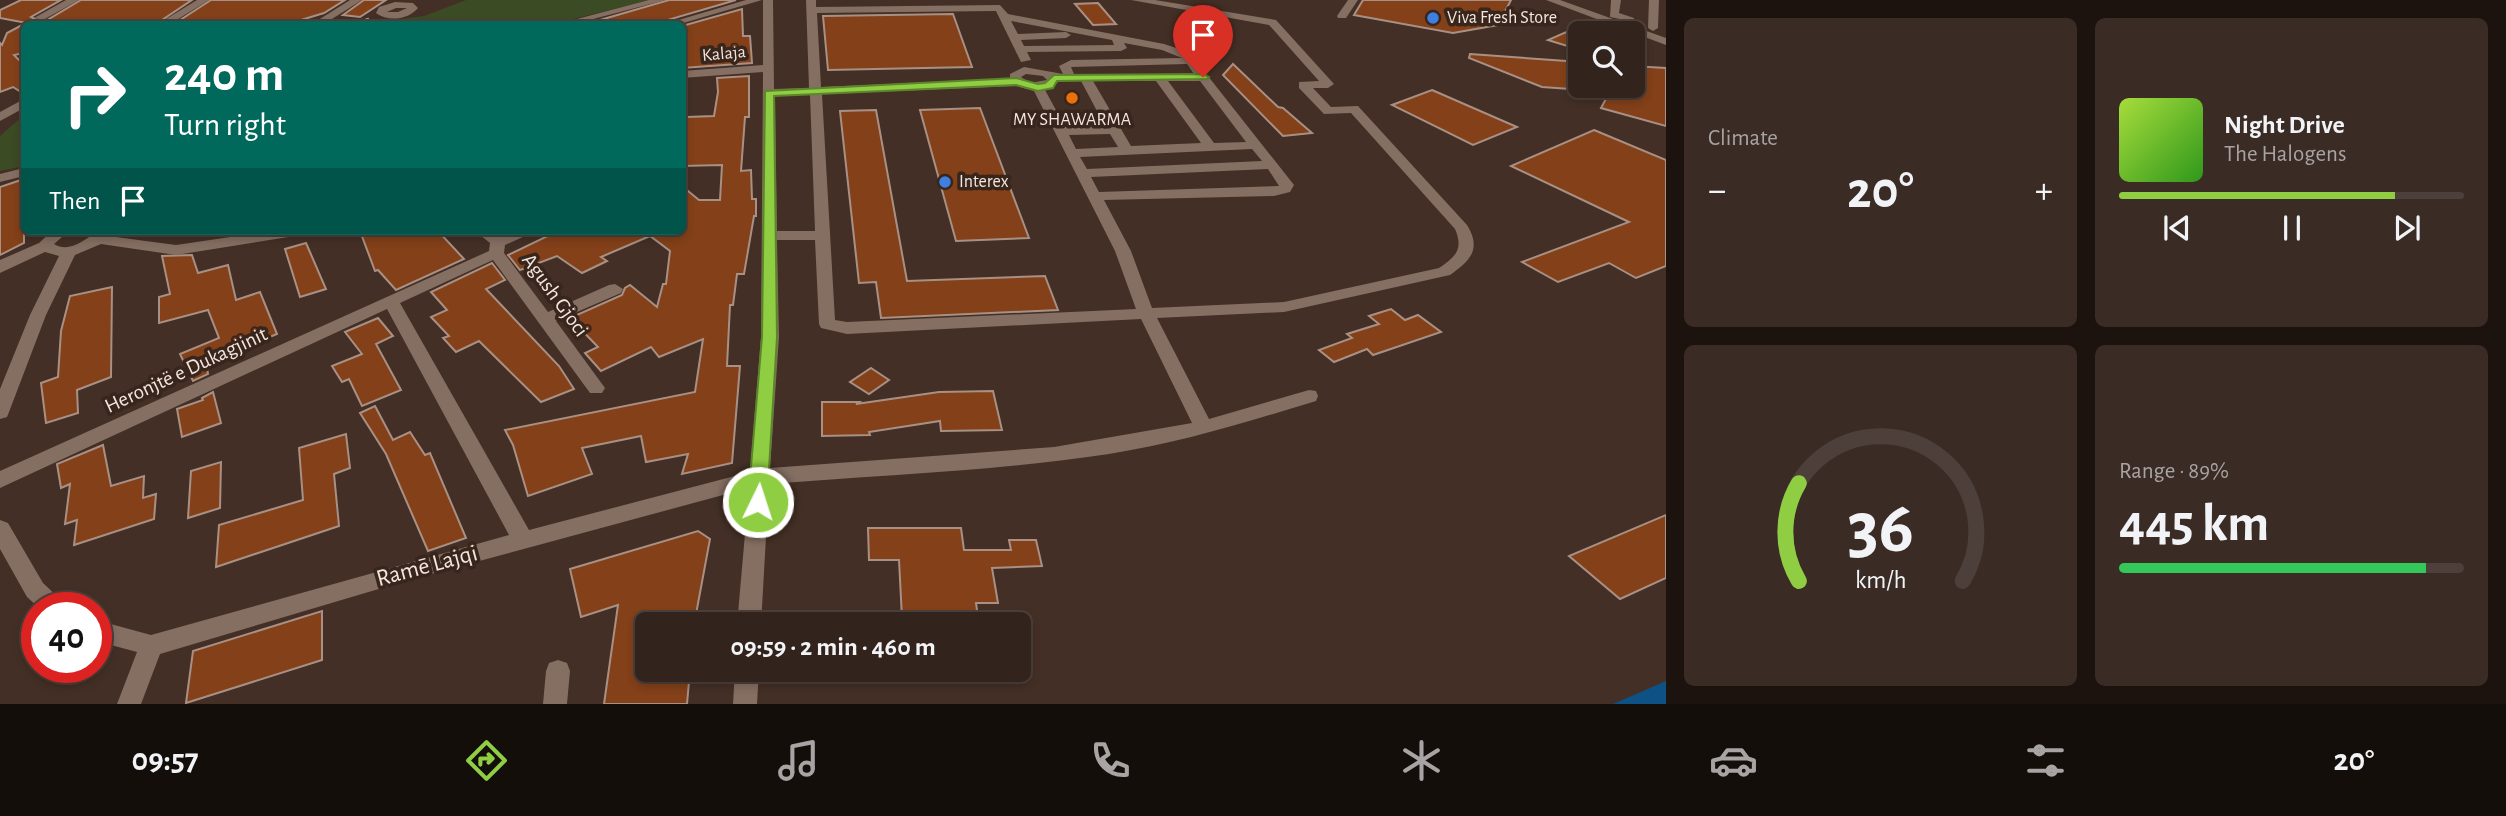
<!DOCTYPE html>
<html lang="en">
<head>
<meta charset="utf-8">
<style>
  body { margin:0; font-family:"Alegreya Sans",sans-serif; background:#3a2b25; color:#f1f3f6; height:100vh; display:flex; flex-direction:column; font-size:26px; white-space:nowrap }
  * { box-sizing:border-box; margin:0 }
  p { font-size:23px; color:#a8a4a3 }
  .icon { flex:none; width:38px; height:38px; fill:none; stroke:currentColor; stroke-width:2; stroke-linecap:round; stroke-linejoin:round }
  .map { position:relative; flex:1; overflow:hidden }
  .panel { display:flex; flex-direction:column; gap:18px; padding:18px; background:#1c130f; width:840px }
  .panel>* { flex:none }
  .top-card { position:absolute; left:21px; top:21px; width:665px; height:214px; border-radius:10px; box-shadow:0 4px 10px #0003,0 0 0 2px #4d403b; background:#00695c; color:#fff; overflow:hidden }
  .tools { position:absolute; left:1568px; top:21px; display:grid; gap:14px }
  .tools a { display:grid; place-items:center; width:77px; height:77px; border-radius:10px; background:#32231c; box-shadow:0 4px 10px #0003,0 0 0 2px #4d403b; font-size:35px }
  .speed { position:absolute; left:21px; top:592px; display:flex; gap:14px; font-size:35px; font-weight:700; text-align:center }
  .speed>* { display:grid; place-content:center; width:91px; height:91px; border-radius:50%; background:#32231c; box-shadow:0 4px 10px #0003,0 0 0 2px #4d403b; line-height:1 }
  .speed .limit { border:10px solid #d22; background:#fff; color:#111 }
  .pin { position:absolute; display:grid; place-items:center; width:60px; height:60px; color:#fff; margin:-72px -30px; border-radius:50% 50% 50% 0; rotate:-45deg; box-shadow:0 0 7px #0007 }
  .pin .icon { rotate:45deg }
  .me { position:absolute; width:77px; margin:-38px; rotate:4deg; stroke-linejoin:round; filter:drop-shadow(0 0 5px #0008) }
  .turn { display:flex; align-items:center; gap:24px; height:147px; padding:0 28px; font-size:32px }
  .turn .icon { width:91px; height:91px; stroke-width:2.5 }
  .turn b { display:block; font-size:49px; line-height:60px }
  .then { display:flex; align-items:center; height:66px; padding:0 28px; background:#0003; gap:14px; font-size:26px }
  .big { font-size:52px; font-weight:600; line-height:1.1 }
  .panel .widget { flex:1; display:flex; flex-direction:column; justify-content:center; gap:10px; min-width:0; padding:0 24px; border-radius:10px; background:#3a2b25 }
  .panel .dial { align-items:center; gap:0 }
  .dial svg { height:182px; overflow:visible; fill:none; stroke:#4d403b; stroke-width:7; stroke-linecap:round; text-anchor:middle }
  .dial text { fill:#f1f3f6; stroke:none }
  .song { display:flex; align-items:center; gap:21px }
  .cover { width:84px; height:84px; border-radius:10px; background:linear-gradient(135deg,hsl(80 70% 55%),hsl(110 70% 35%)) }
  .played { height:7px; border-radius:4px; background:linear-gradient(90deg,#8fcd42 80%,#4d403b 80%) }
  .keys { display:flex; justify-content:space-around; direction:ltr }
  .heat { display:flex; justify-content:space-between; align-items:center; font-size:38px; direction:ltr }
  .charge { height:10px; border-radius:5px; background:linear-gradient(90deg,#34c759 89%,#4d403b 0) }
  .panel .tiles { flex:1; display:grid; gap:18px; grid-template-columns:repeat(2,1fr) }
  .trip { position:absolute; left:635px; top:612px; width:396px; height:70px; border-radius:10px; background:#32231c; box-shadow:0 4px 10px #0003,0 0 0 2px #4d403b; font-weight:600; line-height:70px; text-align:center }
  .menu { display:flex; height:112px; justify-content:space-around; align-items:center; background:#140e0b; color:#a8a4a3 }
  .menu .icon { width:49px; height:49px }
  .menu .active { color:#8fcd42 }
  .menu b { font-size:32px; color:#f1f3f6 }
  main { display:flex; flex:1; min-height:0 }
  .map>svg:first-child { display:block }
  .green { fill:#3b4b24 }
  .water { fill:#0e5184 }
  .building { fill:#834019; stroke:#a89084; stroke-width:2 }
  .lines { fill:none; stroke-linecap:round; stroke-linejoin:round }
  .path { stroke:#a3938a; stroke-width:2.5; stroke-dasharray:4.5 2.5; stroke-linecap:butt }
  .minor { fill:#856e62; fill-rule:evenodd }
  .route { fill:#8fcd42; stroke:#5d852b; stroke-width:2 }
  .shop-dot { fill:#3f7fe0; stroke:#38251b; stroke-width:2.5 }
  .food-dot { fill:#e8710a; stroke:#38251b; stroke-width:2.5 }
  .labels { text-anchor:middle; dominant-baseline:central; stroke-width:7; stroke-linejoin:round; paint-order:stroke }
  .far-poi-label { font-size:18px; fill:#f3e6df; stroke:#38251b; text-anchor:start }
  .far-street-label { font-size:18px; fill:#f3e6df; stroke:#38251b }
  .street-label { font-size:21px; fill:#f3e6df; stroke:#38251b }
  .near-street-label { font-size:24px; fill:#f3e6df; stroke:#38251b }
</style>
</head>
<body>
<main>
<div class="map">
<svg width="1666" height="704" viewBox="0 0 1666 704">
  <rect width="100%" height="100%" fill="#432f25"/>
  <g class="green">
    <polygon points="466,0 650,0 553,24 361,24 424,16"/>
    <polygon points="24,115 24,166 0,171 0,136"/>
  </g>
  <polygon class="water" points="1666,681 1666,704 1613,704"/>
  <g class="building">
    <polygon points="21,0 61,0 31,17 42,23 81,0 192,0 156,24 140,24 128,20 114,24 32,24 0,18 0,10"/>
    <polygon points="211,0 345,0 324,13 288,24 174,24"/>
    <polygon points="364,0 386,0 360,17 343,15"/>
    <polygon points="669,0 736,0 664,21 662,24 601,24 600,20"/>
    <polygon points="1363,0 1511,0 1498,25 1453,33 1354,15"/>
    <polygon points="1098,3 1116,24 1093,25 1075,4"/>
    <polygon points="742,9 743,36 750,36 752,63 682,68 682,26"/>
    <polygon points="953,14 972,67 828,70 823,16"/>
    <polygon points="24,24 24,53 14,55 24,65 24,94 13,87 0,92 0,43 2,45 7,33"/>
    <polygon points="1580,26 1580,50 1548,40"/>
    <polygon points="1470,54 1580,62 1580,86 1605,86 1610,92 1614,86 1633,86 1633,66 1666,68 1666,126 1601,108 1608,95 1585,90 1542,87 1469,58"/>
    <polygon points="1233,64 1278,107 1283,108 1312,133 1283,136 1223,75"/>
    <polygon points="749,76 749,117 745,117 741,171 751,170 752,199 756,199 756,216 754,216 744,274 737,274 733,305 730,305 727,366 740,366 732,463 682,474 688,454 646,462 641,436 582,448 592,474 528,496 513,445 505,430 695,392 703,339 659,357 651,347 601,371 585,353 598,347 570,318 622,295 625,288 630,285 657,307 663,284 666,284 670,251 650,236 601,257 607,261 582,273 557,256 520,270 508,255 558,231 682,231 682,186 699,200 720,200 722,165 682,166 682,137 687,117 714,116 718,92 717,78"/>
    <polygon points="1432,90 1517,127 1473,145 1392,105"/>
    <polygon points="980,108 1029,238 956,241 920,110"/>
    <polygon points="876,110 907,281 1045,276 1058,310 881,318 876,282 859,283 840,111"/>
    <polygon points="1594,130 1666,160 1666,266 1636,278 1609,263 1558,282 1522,262 1629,222 1511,166"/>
    <polygon points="24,179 24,243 0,255 0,187"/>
    <polygon points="360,231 438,231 464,259 396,290 378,270 375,271"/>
    <polygon points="306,243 326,289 300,297 285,249"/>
    <polygon points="192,255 198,273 228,265 236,300 260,292 277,334 222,357 225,361 207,368 208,374 193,381 180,354 219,338 208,310 159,323 159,297 170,294 162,256"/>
    <polygon points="492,263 505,280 486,289 559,366 574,389 541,402 479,341 456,352 443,338 449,336 431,317 447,310 431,292"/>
    <polygon points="112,287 111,377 77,390 78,413 46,423 41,383 58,377 61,331 70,296"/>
    <polygon points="1391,309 1405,320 1418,315 1441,332 1373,355 1367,349 1334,362 1319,350 1352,338 1347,334 1379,324 1369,316"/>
    <polygon points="378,318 393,336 376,344 401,390 362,406 349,379 342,382 332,366 362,354 345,332"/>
    <polygon points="871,368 889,380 869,394 850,382"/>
    <polygon points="993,391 1002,430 941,431 940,421 869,432 870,435 822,436 822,402 859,402 856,404 939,392"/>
    <polygon points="213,392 221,423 182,437 177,409 203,400 202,398"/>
    <polygon points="375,406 393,440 410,432 425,455 430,453 466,538 428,551 386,454 360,413"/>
    <polygon points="346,434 350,468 334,474 339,526 216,567 219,525 303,500 299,448"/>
    <polygon points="103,445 111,486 144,476 143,498 156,494 154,519 74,545 77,520 65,524 70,484 61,488 57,464"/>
    <polygon points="221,462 220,508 188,518 191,471"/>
    <polygon points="1666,515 1666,578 1620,599 1569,556"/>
    <polygon points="868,528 961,528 964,550 1011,550 1009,540 1036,540 1042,566 992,568 998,603 976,603 979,625 939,625 938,618 902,618 899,560 869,560"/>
    <polygon points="698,531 710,539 694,625 648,625 648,670 690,670 687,704 604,704 618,605 581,617 570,569"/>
    <polygon points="322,611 322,660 186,703 193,651"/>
  </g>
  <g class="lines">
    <polyline class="path" points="345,23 369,19"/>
    <g class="minor">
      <polygon points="66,0 79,0 43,20 34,18"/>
      <polygon points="197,0 209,0 170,24 158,24"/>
      <polygon points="350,0 362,0 324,24 312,24"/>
      <polygon points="649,0 666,0 574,24 558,24"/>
      <polygon points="746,0 762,0 680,24 665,24"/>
      <path d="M 763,0 L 773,0 L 774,89 L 809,88 L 806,0 L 816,0 L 816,7 L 1000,5 L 1008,14 L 1164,44 L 1189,52 L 1294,185 L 1290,192 L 1274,196 L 1104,200 L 1131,251 L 1152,308 L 1284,302 L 1439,268 C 1455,257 1464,250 1455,229 L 1351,113 L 1324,114 L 1299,88 L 1299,82 L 1319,81 L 1269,25 L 1131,0 L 1155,0 L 1276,20 L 1334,84 L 1328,88 L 1313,88 L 1331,107 L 1358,106 L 1467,225 C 1482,249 1470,261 1450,275 L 1284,312 L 1157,318 L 1209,419 L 1309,390 L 1316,391 L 1318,396 L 1316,401 C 1247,422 1180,443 1109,454 C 997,471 882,475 769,484 L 761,625 L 737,625 L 749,488 L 409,580 L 160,654 L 141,704 L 117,704 L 137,652 L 96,641 L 96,620 L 151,635 L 509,535 L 387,309 L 0,488 L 0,471 L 489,251 L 490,243 L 475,231 L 492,231 L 500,236 L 515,231 L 536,231 L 505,245 L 504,253 L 548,312 L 609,285 L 615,284 L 623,289 L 621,293 L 556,321 L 605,388 L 602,393 L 590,393 L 493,260 L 400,303 L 529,530 L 750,472 L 761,337 L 763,72 L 682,78 L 682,71 L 763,65 ZM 996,11 L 1021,62 L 1031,60 L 1027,52 L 1121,51 L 1127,48 L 1124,43 L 1162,50 L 1182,58 L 1071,60 L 1059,66 L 1063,74 L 1024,67 L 1010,74 L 1010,79 L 821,87 L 817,13 ZM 1011,21 L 1112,40 L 1114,45 L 1024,46 L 1021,40 L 1066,38 L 1071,35 L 1066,32 L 1018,34 ZM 1187,64 L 1194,74 L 1074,74 L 1071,67 ZM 1026,74 L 1043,76 L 1047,80 L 1030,83 L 1021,77 ZM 1060,81 L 1081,81 L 1097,111 L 1057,112 L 1045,90 ZM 1093,81 L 1156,81 L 1201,143 L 1131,146 ZM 1168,81 L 1200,81 L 1246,142 L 1214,143 ZM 1016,86 L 1034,91 L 1115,251 L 1136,309 L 847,322 L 835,320 L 822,94 ZM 810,95 L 815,231 L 777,231 L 775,96 ZM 1101,118 L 1106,126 L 1065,127 L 1061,119 ZM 1110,134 L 1118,147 L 1076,149 L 1069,135 ZM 1252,149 L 1262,161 L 1087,169 L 1080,157 ZM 1268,169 L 1279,186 L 1099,192 L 1091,177 ZM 777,240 L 815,240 L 819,324 L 821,328 L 847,334 L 1141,319 L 1192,423 L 1054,447 L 770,468 L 779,337 Z"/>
      <polygon points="1348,0 1358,0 1346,18 1338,18 1337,16"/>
      <polygon points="1546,0 1560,0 1666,38 1666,45"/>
      <polygon points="1611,0 1621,0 1619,13 1634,18 1634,22 1610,17"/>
      <polygon points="1649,0 1659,0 1658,28 1653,31 1648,28"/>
      <path d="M 395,2 L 413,3 L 418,8 C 408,20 388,22 376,13 L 379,7 ZM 396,8 L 407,8 L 398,12 L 387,12 Z"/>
      <polygon points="24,99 24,108 0,121 0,112"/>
      <polygon points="24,168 24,176 0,182 0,174"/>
      <path d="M 52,231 L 69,231 L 54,244 C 69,253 83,241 95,233 C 99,230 106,231 111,231 L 108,236 L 176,245 L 271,231 L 308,231 L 301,235 L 176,255 L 101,244 L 75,255 L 46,315 L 9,412 L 7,417 L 0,419 L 0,389 L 30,315 L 59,256 L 45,252 L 0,273 L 0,260 L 39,243 Z"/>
      <polygon points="0,520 8,523 43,583 61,600 64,607 38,607 27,597 0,549"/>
      <polygon points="558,660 567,663 570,671 567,704 543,704 546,671 549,663"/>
      <polygon points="735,670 759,670 757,704 733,704"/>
    </g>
  </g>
  <polygon class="route" points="1203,74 1209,77 1207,79 1057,81 1053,88 1038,91 1016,85 774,96 777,337 767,502 764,507 758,509 751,507 748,502 762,337 765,91 1016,78 1038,84 1045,83 1054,75"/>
  <g class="shop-dot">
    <circle cx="1433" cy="18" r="7"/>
    <circle cx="945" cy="182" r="7"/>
  </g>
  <circle class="food-dot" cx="1072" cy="98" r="7"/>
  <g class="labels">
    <g class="far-poi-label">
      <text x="1447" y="18">Viva Fresh Store</text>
      <text x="1072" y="120" text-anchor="middle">MY SHAWARMA</text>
      <text x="959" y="182">Interex</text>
    </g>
    <g class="far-street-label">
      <text transform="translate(724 54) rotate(-5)">Kalaja</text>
    </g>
    <g class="street-label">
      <text transform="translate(555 295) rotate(54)">Agush Gjoci</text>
      <text transform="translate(186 370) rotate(-25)">Heronjtë e Dukagjinit</text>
    </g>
    <g class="near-street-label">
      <text transform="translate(427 566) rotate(-15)">Ramē Lajqi</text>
    </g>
  </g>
</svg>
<div class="tools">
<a><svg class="icon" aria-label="search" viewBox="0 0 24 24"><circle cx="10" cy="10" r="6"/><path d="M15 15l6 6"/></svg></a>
</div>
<div class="speed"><div class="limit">40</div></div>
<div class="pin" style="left:1203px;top:77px;background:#d93025"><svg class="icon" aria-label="arrive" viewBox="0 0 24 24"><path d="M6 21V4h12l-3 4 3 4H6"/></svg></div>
<svg class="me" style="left:758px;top:502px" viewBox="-20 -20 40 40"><circle r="17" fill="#8fcd42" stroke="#fff" stroke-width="3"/><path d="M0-11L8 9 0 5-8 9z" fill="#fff"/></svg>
<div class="trip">09:59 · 2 min · 460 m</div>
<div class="top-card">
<div class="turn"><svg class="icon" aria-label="right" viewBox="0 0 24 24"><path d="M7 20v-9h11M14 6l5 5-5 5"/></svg><div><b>240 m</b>Turn right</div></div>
<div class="then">Then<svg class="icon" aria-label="arrive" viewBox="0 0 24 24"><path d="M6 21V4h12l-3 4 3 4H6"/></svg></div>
</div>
</div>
<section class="panel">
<div class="tiles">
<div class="widget"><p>Climate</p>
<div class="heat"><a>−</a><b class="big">20°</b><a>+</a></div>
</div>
<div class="widget">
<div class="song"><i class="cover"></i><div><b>Night Drive</b><p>The Halogens</p></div></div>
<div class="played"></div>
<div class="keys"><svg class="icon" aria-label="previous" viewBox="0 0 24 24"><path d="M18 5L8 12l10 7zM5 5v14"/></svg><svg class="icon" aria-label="pause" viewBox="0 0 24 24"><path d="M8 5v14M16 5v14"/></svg><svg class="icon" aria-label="next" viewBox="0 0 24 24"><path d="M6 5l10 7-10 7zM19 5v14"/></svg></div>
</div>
<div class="widget dial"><svg viewBox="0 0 100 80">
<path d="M14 69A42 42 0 1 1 86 69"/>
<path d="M14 69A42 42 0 0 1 14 26" stroke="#8fcd42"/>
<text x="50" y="56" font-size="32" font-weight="700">36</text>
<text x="50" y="72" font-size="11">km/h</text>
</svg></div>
<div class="widget"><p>Range · 89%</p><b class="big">445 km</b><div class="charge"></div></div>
</div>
</section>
</main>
<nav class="menu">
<b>09:57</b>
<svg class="icon active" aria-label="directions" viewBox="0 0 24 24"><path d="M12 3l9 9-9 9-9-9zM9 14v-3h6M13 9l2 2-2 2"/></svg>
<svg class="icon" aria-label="music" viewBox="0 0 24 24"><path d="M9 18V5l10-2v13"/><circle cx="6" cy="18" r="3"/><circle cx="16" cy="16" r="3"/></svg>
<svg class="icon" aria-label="phone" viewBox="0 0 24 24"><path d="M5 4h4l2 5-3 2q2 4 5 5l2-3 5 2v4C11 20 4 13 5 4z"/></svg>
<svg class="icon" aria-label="climate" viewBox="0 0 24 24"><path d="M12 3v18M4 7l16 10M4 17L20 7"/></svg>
<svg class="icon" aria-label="car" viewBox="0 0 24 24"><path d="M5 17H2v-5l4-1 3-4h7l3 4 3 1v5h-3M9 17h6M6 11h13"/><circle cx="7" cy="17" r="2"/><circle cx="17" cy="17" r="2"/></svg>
<svg class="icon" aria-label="filters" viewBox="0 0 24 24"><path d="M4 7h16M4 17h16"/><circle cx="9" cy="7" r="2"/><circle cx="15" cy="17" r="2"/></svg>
<b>20°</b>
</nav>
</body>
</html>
